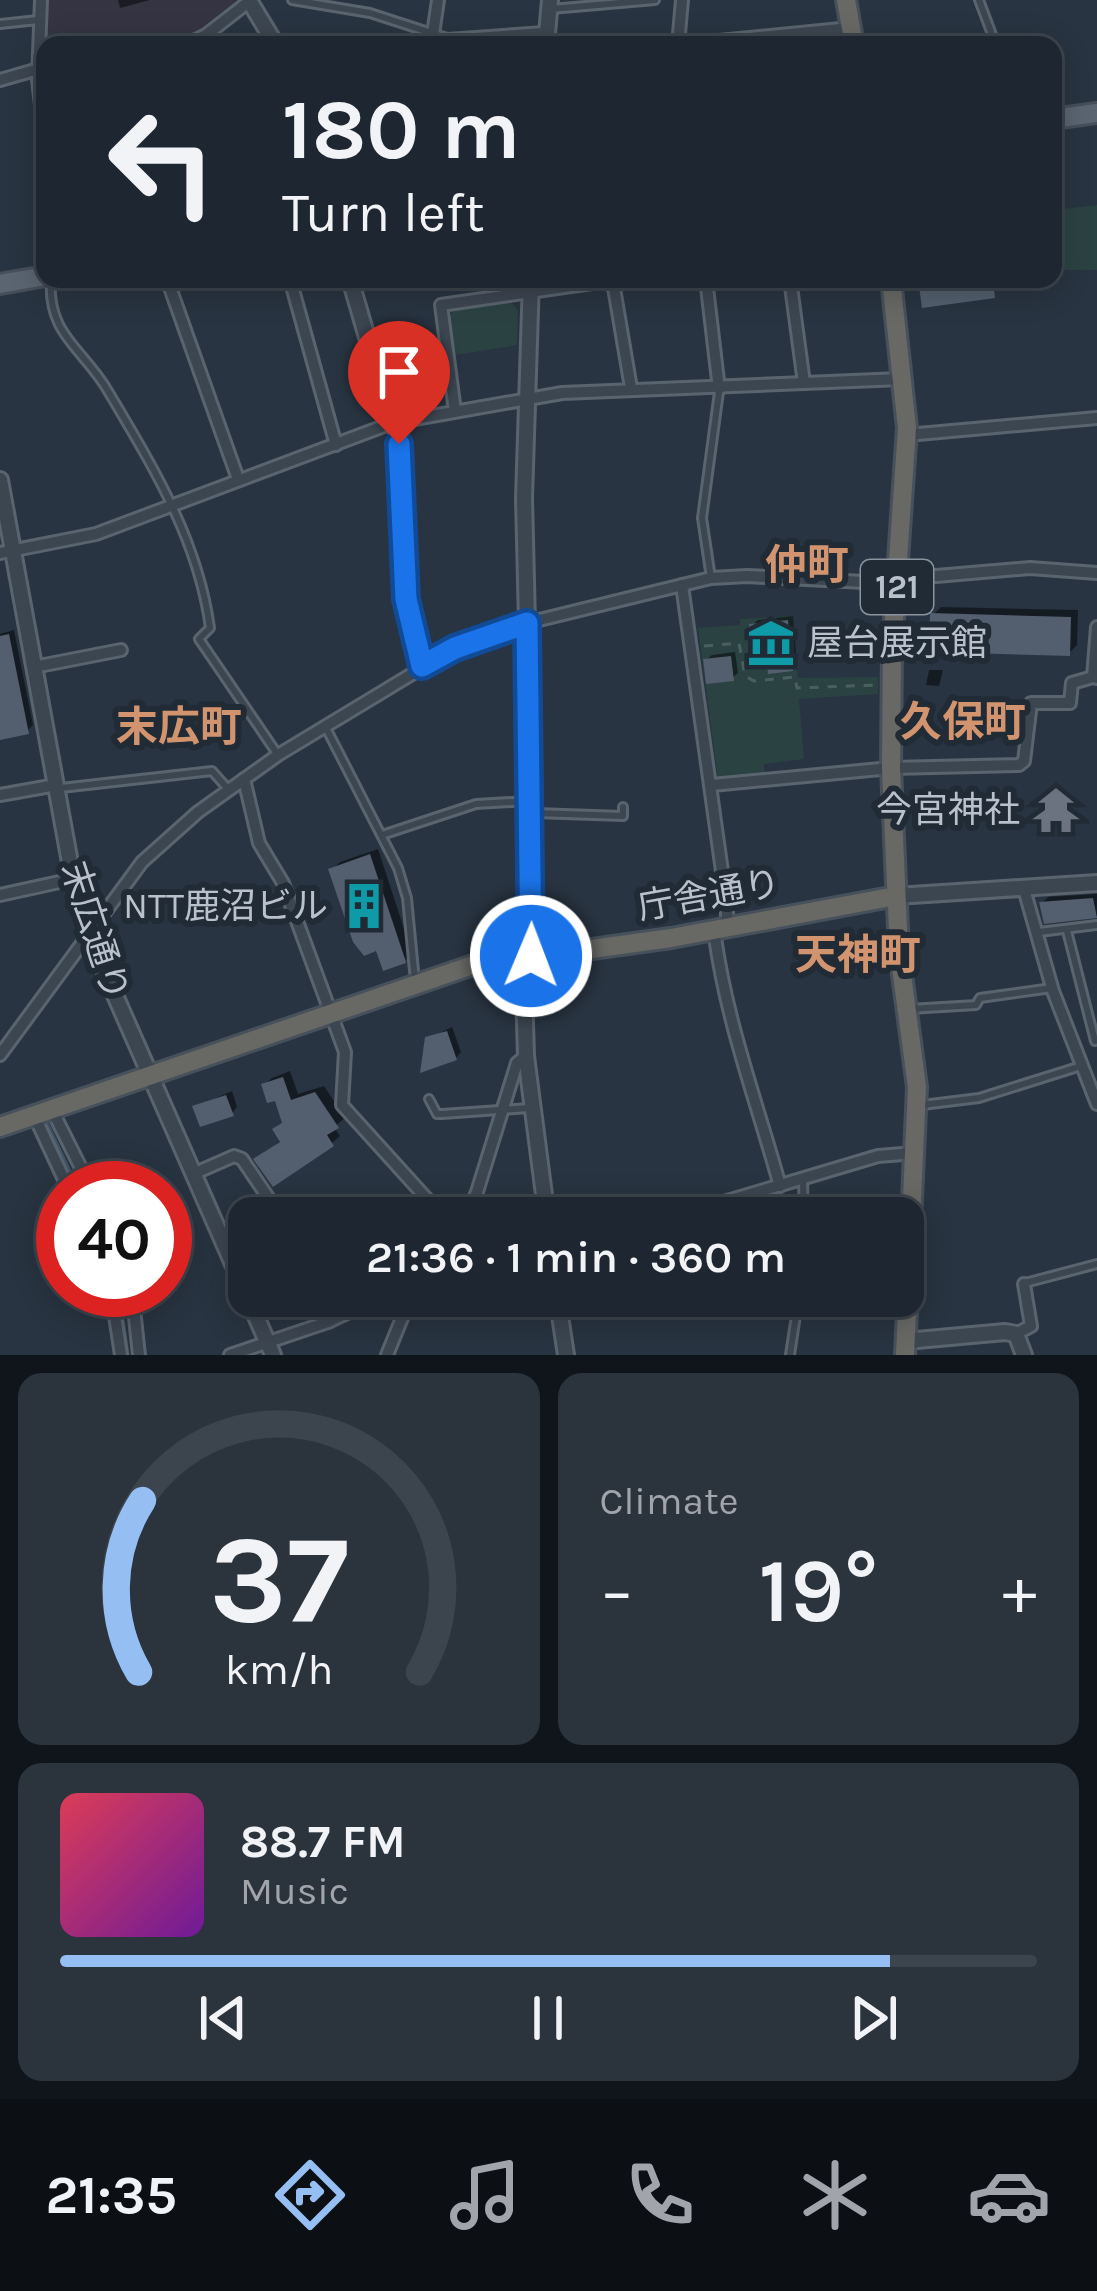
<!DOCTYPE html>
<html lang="en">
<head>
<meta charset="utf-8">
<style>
  body { margin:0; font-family:Karla,"Noto Sans JP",sans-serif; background:#2b333d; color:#f1f3f6; height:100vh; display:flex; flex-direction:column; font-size:45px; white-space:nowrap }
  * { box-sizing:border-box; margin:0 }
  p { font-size:39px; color:#a1a5ab }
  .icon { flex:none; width:66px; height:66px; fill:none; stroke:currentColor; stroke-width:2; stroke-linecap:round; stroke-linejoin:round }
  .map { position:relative; height:1355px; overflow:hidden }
  .side { display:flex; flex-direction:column; gap:18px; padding:18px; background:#10151b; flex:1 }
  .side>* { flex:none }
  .guide { position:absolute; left:36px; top:36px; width:1026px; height:252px; border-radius:24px; box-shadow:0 6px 30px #0003,0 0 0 3px #3c444d; background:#1e2731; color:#f1f3f6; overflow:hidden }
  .speed { position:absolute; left:36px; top:1161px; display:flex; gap:24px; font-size:60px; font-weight:700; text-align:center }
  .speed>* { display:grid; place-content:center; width:156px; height:156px; border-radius:50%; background:#1e2731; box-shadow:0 6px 30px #0003,0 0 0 3px #3c444d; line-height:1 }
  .speed .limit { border:18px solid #d22; background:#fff; color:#111 }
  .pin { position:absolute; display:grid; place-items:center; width:102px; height:102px; color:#fff; margin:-123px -51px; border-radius:50% 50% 50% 0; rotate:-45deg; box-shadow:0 0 12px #0007 }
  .pin .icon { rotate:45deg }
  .me { position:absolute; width:132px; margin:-66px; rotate:1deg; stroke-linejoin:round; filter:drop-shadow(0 0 9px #0008) }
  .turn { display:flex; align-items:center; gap:42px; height:252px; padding:0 48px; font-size:54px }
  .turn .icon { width:156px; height:156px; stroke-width:2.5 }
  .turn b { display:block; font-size:84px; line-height:102px }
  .big { font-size:90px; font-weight:600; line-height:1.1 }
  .side .card { flex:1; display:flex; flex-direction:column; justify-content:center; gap:18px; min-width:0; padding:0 42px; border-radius:24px; background:#2b333d }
  .side .dial { align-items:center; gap:0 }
  .dial svg { height:312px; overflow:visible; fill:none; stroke:#3c444d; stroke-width:7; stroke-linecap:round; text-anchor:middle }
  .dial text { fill:#f1f3f6; stroke:none }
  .song { display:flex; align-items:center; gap:36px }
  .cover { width:144px; height:144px; border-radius:18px; background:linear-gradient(135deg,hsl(350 70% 55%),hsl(280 70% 35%)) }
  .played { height:12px; border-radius:6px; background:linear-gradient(90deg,#95bff3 85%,#3c444d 85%) }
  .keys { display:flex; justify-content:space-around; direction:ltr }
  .heat { display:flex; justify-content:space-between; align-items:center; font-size:66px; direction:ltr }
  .side .tiles { flex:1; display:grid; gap:18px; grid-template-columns:1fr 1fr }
  .card:last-child { grid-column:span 2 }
  .trip { position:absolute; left:228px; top:1197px; width:696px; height:120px; border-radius:24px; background:#1e2731; box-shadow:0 6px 30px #0003,0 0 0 3px #3c444d; font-weight:600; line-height:120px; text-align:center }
  .tab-bar { display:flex; height:192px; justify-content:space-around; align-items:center; background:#0c1014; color:#a1a5ab }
  .tab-bar .icon { width:84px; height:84px }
  .tab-bar .active { color:#95bff3 }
  .tab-bar b { font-size:54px; color:#f1f3f6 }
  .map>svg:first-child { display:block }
  .medical { fill:#353442 }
  .green { fill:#2b4243 }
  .shadow { fill:#0007 }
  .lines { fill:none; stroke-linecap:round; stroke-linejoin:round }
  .stream { stroke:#3f5369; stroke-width:3 }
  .building { fill:#535f6e }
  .service-casing { stroke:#5a646e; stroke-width:12 }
  .minor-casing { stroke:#5a646e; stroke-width:16 }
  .tertiary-casing { stroke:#5a646e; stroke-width:20 }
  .primary-casing { stroke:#464f5a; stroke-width:24 }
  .trunk-casing { stroke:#47515b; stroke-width:24 }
  .path { stroke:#4a5f61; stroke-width:3; stroke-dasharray:9 9; stroke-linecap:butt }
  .service { stroke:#3c4651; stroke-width:6 }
  .minor { stroke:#3c4651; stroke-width:10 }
  .tertiary { stroke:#3c4651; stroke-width:14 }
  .primary { stroke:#5a6571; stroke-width:18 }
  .trunk { stroke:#686865; stroke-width:18 }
  .route-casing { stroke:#114b97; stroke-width:30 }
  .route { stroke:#1a73e8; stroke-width:21 }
  .labels { text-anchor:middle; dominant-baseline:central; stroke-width:12; stroke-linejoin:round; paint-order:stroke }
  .shield { fill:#212b36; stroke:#8b949e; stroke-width:3 }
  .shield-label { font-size:33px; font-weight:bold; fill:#b9c1cb }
  .poi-label { font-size:36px; fill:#b9c1cb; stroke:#212b36; text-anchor:end }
  .street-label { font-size:36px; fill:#b9c1cb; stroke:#212b36 }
  .quarter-label { font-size:42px; font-weight:bold; fill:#d1946e; stroke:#212b36 }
</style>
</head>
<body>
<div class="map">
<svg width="1097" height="1355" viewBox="0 0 1097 1355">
  <rect width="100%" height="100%" fill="#283441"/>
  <polygon class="medical" points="44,0 240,0 205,29 190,36 159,45 45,45 45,60 42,56"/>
  <g class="green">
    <polygon points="1097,205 1097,270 1055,270 1053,210"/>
    <polygon points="508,300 518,310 517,345 455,355 449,317 454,309"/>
    <polygon points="793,616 798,678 878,677 878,694 799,699 804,759 764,764 765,774 718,779 698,628 740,625 740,619"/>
  </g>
  <g class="shadow">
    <polygon points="118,0 150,0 120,8"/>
    <polygon points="941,607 1078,610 1077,645 1069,653 933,615"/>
    <polygon points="793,616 797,663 792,668 752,625 758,620"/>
    <polygon points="14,630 33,725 27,731 0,737 0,634"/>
    <polygon points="735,652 738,673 732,678 706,660 712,655"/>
    <polygon points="929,670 943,670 939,686 926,685"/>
    <polygon points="378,849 412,953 404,961 332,870 340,862"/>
    <polygon points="1097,894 1097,916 1046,921 1042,903 1048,897"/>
    <polygon points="452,1027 461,1052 456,1058 428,1039"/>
    <polygon points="290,1071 298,1094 324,1086 345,1118 334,1127 340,1136 332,1143 257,1159 282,1140 285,1121 276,1097 264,1085 272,1078"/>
    <polygon points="232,1091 237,1107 232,1113 196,1107"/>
  </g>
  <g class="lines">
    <g class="stream">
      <polyline points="47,1123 78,1188"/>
      <polyline points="119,1290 128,1355"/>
    </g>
  </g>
  <g class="building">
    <polygon points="918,279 993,279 995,298 922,308"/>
    <polygon points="930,613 1071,617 1070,656 929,652"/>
    <polygon points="788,620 793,671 768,674 767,662 753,664 749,624"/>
    <polygon points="9,634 29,734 0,740 0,636"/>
    <polygon points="731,656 734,681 706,684 703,659"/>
    <polygon points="370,854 405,959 406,963 383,971 376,951 364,956 353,942 328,869"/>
    <polygon points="1093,898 1097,918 1044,924 1039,902"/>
    <polygon points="447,1031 457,1060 420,1073 425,1037"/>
    <polygon points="283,1077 291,1100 315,1092 339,1128 327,1135 334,1146 273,1187 253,1159 280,1142 272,1129 282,1123 275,1101 267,1103 261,1084"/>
    <polygon points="226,1095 234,1116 200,1127 192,1106"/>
  </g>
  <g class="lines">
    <defs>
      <g id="service">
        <polyline points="292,0 370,13 447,38 544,31"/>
        <polyline points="979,0 996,45"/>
        <polyline points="551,9 655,0"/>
        <polyline points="0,24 38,20"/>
        <path d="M 51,279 C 47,335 83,348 108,391 C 153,467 198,539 210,628 L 199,639 L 278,755"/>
        <polyline points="711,578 702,518 719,392"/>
        <polyline points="325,726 398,868 407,898 415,981"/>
        <polyline points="61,788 212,771 229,790"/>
        <polyline points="535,813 623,816 623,807"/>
        <polyline points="382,835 476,804 529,801"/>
        <polyline points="1067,931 1095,1041"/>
        <polyline points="1039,932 1097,925"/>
        <polyline points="909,1009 976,1005 980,998 1052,988"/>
        <polyline points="429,1099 437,1114 442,1114 529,1108"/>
        <polyline points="922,1105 979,1098 1081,1066"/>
        <polyline points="803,1180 804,1218"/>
        <polyline points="1025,1283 1097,1264"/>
        <polyline points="790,1355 799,1296"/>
      </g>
      <g id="minor">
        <polyline points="41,0 38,80 45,139"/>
        <polyline points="682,0 678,45 851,28"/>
        <polyline points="433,34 438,0"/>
        <polyline points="186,45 206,35 251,0"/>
        <polyline points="0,80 42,68"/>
        <polyline points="167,279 238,479"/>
        <polyline points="290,279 336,445"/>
        <polyline points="706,279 719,389"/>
        <polyline points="790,279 804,383"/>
        <polyline points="455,411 441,305 606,281 614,288 631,388"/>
        <polyline points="392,423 399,444 406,599 422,666"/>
        <polyline points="907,435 1097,418"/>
        <polyline points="0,553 96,534 392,423 562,393 901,379"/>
        <path d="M 682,585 L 727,907 L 727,919 L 715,937 C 727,1023 757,1103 780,1186"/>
        <polyline points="1097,627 1093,677 1097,678"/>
        <polyline points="34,667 121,650"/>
        <polyline points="244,779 259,843 283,883 345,1052 342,1105 428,1200 430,1218"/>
        <polyline points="712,785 891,768 1019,765 1024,761 1031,703 1070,703 1072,683 1093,677"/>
        <polyline points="0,795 56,785"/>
        <polyline points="1024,889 1053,991 1097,1104"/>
        <polyline points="0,895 73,879"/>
        <polyline points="0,1055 142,862 198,812 278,755 455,648 527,623 711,578 747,576 884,583 908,573 936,576 1030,568 1097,573"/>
        <polyline points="51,1108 91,1188"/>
        <polyline points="34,1115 68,1188"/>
        <polyline points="193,1174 234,1156 242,1159 282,1218"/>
        <polyline points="465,1218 477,1192 517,1063 526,1056"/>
        <polyline points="670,1218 878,1156 915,1153"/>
        <polyline points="111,1290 121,1355"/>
        <polyline points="132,1290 139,1355"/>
        <polyline points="318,1296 328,1322"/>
        <polyline points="1016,1334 1031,1326 1024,1284"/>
        <polyline points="230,1355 328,1322 383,1296"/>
        <polyline points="387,1355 411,1296"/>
      </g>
      <g id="tertiary">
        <polyline points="250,2 276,45"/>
        <polyline points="546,45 550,0"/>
        <polyline points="350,279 392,423"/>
        <polyline points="531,279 524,498 533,873 531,955 524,989 526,1056 547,1218"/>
        <polyline points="0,480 73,879 89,936 273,1355"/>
        <polyline points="896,896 1097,883"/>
        <polyline points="557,1296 566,1355"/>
        <polyline points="906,1341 1005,1332 1016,1334 1024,1355"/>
      </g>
      <g id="primary">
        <polyline points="1053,119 1097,113"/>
        <polyline points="0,284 45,276"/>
      </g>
      <g id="trunk">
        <polyline points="846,0 854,45"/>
        <polyline points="891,279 907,428 892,648 891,768 899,952 917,1087 905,1355"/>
        <polyline points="0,1127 470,966 671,938 896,896"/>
      </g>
    </defs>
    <use href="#service" class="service-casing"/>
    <use href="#minor" class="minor-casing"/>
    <use href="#tertiary" class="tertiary-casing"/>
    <use href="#primary" class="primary-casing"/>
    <use href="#trunk" class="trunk-casing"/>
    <polyline class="path" points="704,646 739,643 745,676 754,681 795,677 797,688 878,685"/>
    <use href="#service" class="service"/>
    <use href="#minor" class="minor"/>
    <use href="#tertiary" class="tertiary"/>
    <use href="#primary" class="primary"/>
    <use href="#trunk" class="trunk"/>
  </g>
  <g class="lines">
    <defs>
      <polyline id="route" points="399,444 406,599 422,666 455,648 527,623 531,956"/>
    </defs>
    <use href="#route" class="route-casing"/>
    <use href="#route" class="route"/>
  </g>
  <defs>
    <symbol id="museum-bare" viewBox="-9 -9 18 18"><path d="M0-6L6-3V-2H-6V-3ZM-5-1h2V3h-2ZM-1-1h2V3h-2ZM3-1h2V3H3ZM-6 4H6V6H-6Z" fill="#0f9aa8" stroke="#212b36" stroke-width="2.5" paint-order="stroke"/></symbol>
    <symbol id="temple-bare" viewBox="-9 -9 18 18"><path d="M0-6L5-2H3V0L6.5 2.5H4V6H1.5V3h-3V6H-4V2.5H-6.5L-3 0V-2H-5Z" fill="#6b7280" stroke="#212b36" stroke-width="2.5" paint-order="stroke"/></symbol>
    <symbol id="building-bare" viewBox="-9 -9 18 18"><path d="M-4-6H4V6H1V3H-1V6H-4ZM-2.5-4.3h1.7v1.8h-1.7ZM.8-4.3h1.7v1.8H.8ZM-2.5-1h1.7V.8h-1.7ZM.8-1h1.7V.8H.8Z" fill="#0f9aa8" stroke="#212b36" stroke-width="2.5" paint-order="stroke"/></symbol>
  </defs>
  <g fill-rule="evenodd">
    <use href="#museum-bare" x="738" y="610" width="66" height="66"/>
    <use href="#temple-bare" x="1023" y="777" width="66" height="66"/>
    <use href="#building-bare" x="331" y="873" width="66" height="66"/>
  </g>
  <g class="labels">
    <rect class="shield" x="861" y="560" width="72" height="54" rx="9"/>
    <g class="shield-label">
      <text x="897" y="587">121</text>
    </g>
    <g class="poi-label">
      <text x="807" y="643" text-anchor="start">屋台展示館</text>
      <text x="1020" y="810">今宮神社</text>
      <text x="328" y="906">NTT鹿沼ビル</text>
    </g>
    <g class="street-label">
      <text transform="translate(709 895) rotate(-10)">庁舎通り</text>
      <text transform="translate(95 931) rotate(72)">末広通り</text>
    </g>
    <g class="quarter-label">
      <text x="807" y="565">仲町</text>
      <text x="963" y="722">久保町</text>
      <text x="179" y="727">末広町</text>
      <text x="858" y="955">天神町</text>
    </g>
  </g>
</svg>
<div class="speed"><div class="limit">40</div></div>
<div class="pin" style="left:399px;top:444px;background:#d93025"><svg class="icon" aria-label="arrive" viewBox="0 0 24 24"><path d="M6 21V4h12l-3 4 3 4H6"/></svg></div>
<svg class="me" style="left:531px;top:956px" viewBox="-20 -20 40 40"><circle r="17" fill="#1a73e8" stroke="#fff" stroke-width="3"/><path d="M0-11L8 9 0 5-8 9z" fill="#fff"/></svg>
<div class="trip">21:36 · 1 min · 360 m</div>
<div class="guide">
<div class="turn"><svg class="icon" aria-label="left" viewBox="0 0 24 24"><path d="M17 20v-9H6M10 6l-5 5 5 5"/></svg><div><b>180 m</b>Turn left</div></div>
</div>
</div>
<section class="side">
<div class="tiles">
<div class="card dial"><svg viewBox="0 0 100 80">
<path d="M14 69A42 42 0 1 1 86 69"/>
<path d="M14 69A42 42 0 0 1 15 25" stroke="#95bff3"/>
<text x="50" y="56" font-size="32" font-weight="700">37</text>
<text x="50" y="72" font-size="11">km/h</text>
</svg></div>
<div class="card"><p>Climate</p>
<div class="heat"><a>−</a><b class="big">19°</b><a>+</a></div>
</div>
<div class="card">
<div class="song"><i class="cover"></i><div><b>88.7 FM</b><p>Music</p></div></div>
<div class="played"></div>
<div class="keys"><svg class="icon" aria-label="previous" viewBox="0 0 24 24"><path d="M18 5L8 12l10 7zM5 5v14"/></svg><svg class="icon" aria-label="pause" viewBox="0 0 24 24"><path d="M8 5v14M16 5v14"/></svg><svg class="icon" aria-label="next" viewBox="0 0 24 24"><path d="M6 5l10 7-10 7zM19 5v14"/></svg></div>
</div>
</div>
</section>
<nav class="tab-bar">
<b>21:35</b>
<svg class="icon active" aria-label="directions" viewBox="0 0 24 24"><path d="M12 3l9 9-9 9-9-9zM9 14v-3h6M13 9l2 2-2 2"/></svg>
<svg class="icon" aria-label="music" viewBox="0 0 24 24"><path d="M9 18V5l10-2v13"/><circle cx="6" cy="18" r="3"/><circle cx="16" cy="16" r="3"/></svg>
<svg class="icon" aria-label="phone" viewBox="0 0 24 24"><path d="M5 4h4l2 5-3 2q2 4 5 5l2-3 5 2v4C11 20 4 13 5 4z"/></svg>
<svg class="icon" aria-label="climate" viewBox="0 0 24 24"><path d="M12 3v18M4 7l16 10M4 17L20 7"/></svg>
<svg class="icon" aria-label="car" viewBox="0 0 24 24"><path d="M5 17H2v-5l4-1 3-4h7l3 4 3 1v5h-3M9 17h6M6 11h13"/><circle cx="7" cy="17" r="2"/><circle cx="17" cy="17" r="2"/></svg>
</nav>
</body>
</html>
